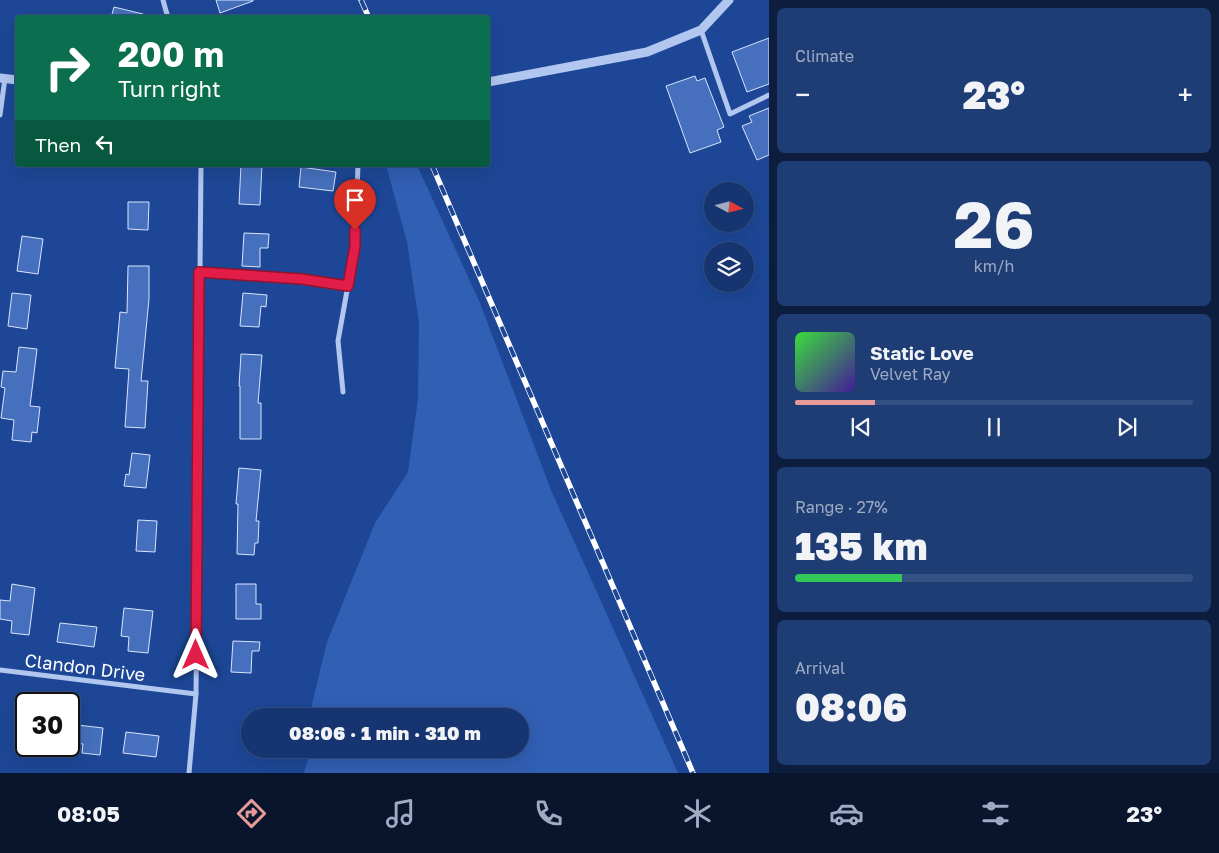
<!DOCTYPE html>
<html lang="en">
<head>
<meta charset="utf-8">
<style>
  body { margin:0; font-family:"Golos Text",sans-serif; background:#1f3d75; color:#f1f3f6; height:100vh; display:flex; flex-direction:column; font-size:19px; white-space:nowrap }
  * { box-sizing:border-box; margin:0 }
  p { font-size:16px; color:#9eabc3 }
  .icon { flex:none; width:28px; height:28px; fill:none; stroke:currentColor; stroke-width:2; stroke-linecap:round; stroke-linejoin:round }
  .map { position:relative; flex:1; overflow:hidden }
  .sheet { display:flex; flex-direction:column; gap:8px; padding:8px; background:#0c1d3e; width:450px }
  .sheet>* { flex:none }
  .guide { position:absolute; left:15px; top:15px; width:475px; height:152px; border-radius:5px; box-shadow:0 5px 20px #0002,0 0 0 1px #355083; background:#0b6e4f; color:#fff; overflow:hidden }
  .needle { width:32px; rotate:97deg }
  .fabs { position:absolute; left:704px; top:182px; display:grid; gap:10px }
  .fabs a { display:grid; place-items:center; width:50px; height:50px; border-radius:50%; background:#163570; box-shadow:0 5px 20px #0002,0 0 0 1px #355083; font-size:25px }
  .speed { position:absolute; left:15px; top:692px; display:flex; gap:10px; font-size:25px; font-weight:700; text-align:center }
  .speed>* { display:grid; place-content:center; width:65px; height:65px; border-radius:50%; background:#163570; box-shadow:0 5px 20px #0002,0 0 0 1px #355083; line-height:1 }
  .speed .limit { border:2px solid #111; border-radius:8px; background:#fff; color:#111 }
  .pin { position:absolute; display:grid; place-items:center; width:42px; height:42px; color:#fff; margin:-51px -21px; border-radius:50% 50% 50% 0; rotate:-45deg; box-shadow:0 0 5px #0007 }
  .pin .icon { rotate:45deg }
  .me { position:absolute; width:55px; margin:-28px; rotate:0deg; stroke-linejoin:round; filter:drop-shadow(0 0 4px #0008) }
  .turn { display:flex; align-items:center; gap:18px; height:105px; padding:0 20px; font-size:22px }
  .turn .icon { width:65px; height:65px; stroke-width:2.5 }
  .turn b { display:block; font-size:35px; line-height:42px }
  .then { display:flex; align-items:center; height:48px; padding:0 20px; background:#0003; gap:10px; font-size:19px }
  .big { font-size:38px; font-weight:800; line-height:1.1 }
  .sheet .card { flex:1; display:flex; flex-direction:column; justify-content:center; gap:8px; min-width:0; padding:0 18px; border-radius:8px; background:#1f3d75 }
  .sheet .dial { align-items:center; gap:0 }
  .dial b { font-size:65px; line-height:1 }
  .song { display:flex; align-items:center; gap:15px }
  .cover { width:60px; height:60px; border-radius:8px; background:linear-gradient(135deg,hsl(120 70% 55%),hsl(260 70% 35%)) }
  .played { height:5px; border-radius:2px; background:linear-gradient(90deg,#e69b98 20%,#355083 20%) }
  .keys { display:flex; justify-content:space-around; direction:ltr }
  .heat { display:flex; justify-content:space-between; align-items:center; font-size:28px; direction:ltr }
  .charge { height:8px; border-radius:4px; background:linear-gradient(90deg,#34c759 27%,#355083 0) }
  .trip { position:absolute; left:241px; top:708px; width:288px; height:50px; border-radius:25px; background:#163570; box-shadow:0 5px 20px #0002,0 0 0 1px #355083; font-weight:800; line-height:50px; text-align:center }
  .tab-bar { display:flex; height:80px; justify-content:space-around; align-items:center; background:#09152d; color:#9eabc3 }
  .tab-bar .icon { width:35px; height:35px }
  .tab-bar .active { color:#e69b98 }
  .tab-bar b { font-size:22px; color:#f1f3f6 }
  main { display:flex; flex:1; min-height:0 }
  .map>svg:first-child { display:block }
  .green { fill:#315fb4 }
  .building { fill:#4670bd; stroke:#d8e4fb }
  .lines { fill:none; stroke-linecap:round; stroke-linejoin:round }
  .service { stroke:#b1c7ef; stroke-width:4 }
  .minor { stroke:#b1c7ef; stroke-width:5 }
  .tertiary { stroke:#b1c7ef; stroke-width:9 }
  .rail-casing { stroke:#fff; stroke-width:5.5 }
  .rail { stroke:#1d4796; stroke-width:4; stroke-dasharray:11; stroke-linecap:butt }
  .route-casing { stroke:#92132f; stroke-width:12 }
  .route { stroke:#e11d48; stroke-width:9 }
  .labels { text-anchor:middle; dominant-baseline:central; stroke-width:5; stroke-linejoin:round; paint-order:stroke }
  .street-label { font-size:18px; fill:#fff; stroke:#1d4796 }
</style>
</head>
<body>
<main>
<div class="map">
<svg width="769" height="773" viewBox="0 0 769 773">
  <rect width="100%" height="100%" fill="#1d4796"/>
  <polygon class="green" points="386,165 417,165 480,303 551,490 678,773 304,773 311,749 520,749 520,716 312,716 312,704 327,642 375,523 408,472 418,399 419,323 407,242"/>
  <g class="building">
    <polygon points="216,0 253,0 253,1 220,13"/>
    <polygon points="114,7 143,14 142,18 111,18"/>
    <polygon points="769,38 769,84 747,92 732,52"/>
    <polygon points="695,76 697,81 705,78 724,127 717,130 721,142 690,153 666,86"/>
    <polygon points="769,108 769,155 757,160 742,126 752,122 749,116"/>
    <polygon points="241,165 262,165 260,205 239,204"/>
    <polygon points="301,167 336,172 333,191 299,187"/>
    <polygon points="128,202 149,202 148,230 128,229"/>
    <polygon points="244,233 269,234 268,248 260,248 260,267 242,266"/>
    <polygon points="22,236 43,239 38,274 17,271"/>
    <polygon points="128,266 149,266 149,299 141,381 148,381 145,428 125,427 129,369 115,368 120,312 127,313"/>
    <polygon points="12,293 31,295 27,329 8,326"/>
    <polygon points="243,293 267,295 266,307 261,306 259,327 240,326"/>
    <polygon points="19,347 37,349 30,406 40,407 37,433 32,432 31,442 12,440 14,420 1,418 5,388 1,387 3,371 16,372"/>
    <polygon points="241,354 262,355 258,403 261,403 261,439 240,439 240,386 239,386"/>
    <polygon points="132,453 150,455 146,488 124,486 126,474 129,475"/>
    <polygon points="239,468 261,470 256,521 259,521 258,543 255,543 254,555 237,554 238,504 236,504"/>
    <polygon points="138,520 157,521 155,552 136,551"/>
    <polygon points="12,584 35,588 29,635 11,633 12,621 0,619 0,600 10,601"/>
    <polygon points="236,584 256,584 256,604 261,604 261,619 236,619"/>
    <polygon points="124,608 153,611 148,653 128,651 129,637 121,636"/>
    <polygon points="60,623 97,627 94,647 57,642"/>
    <polygon points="233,641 260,642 259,651 252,651 251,673 231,672"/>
    <polygon points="69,724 103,728 100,755 82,753 83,744 69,742"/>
    <polygon points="126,732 159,736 156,757 123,753"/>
  </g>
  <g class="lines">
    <polyline class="service" points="199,272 302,279 347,286"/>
    <g class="minor">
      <polyline points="163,0 168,18"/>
      <polyline points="701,30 730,114 769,95"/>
      <polyline points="0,115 5,78"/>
      <polyline points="343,392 338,341 355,246 358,165"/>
      <polyline points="0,670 196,694"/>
      <polyline points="189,773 196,694 201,165"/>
    </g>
    <g class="tertiary">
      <polyline points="0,78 18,80"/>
      <polyline points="488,82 647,52 701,30 729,0"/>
    </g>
    <defs>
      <g id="rail">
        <polyline points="361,0 369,18"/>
        <polyline points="432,165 693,773"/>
      </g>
    </defs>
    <use href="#rail" class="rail-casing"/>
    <use href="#rail" class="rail"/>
  </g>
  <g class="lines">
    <defs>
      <polyline id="route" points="196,655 199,272 302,279 348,286 355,246 355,230"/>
    </defs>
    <use href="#route" class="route-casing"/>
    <use href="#route" class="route"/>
  </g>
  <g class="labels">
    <g class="street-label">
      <text transform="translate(85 667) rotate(7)">Clandon Drive</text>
    </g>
  </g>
</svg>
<div class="fabs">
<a><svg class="needle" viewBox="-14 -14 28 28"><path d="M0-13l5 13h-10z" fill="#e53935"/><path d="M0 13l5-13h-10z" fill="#9eabc3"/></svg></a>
<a><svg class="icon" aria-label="layers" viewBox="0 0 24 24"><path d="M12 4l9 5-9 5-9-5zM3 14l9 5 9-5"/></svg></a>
</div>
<div class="speed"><div class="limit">30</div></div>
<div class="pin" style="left:355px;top:230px;background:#d93025"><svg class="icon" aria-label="arrive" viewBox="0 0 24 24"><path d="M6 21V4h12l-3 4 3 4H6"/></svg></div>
<svg class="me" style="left:196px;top:655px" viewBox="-20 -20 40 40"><path d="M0-17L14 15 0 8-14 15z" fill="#e11d48" stroke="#fff" stroke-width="4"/></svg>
<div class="trip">08:06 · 1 min · 310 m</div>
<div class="guide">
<div class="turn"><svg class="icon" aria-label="right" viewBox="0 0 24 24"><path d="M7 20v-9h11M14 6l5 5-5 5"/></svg><div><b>200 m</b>Turn right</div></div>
<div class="then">Then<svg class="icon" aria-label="left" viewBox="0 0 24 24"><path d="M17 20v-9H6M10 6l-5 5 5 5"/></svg></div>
</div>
</div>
<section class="sheet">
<div class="card"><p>Climate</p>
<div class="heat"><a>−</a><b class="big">23°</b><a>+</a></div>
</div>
<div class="card dial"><b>26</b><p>km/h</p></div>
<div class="card">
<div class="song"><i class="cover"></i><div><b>Static Love</b><p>Velvet Ray</p></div></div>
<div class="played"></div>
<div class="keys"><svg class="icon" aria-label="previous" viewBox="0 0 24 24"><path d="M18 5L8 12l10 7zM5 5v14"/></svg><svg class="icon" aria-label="pause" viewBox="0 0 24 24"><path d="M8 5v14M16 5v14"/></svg><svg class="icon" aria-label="next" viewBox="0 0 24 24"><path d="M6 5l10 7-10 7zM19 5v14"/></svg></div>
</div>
<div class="card"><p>Range · 27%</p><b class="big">135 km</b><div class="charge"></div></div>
<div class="card"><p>Arrival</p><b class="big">08:06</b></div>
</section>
</main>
<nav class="tab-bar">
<b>08:05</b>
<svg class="icon active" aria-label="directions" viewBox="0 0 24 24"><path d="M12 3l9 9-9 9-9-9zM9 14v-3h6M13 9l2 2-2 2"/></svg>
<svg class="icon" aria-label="music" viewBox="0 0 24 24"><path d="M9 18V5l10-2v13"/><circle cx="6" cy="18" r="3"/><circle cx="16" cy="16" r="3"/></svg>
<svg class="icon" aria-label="phone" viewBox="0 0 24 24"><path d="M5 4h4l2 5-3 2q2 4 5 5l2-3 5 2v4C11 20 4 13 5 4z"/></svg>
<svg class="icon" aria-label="climate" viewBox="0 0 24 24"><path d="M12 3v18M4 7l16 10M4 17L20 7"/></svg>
<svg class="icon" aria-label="car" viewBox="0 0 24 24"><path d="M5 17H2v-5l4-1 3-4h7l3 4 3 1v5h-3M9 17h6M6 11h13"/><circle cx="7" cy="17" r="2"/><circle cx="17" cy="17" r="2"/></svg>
<svg class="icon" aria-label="filters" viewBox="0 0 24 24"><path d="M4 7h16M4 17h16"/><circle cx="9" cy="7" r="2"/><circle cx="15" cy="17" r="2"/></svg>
<b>23°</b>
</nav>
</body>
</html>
